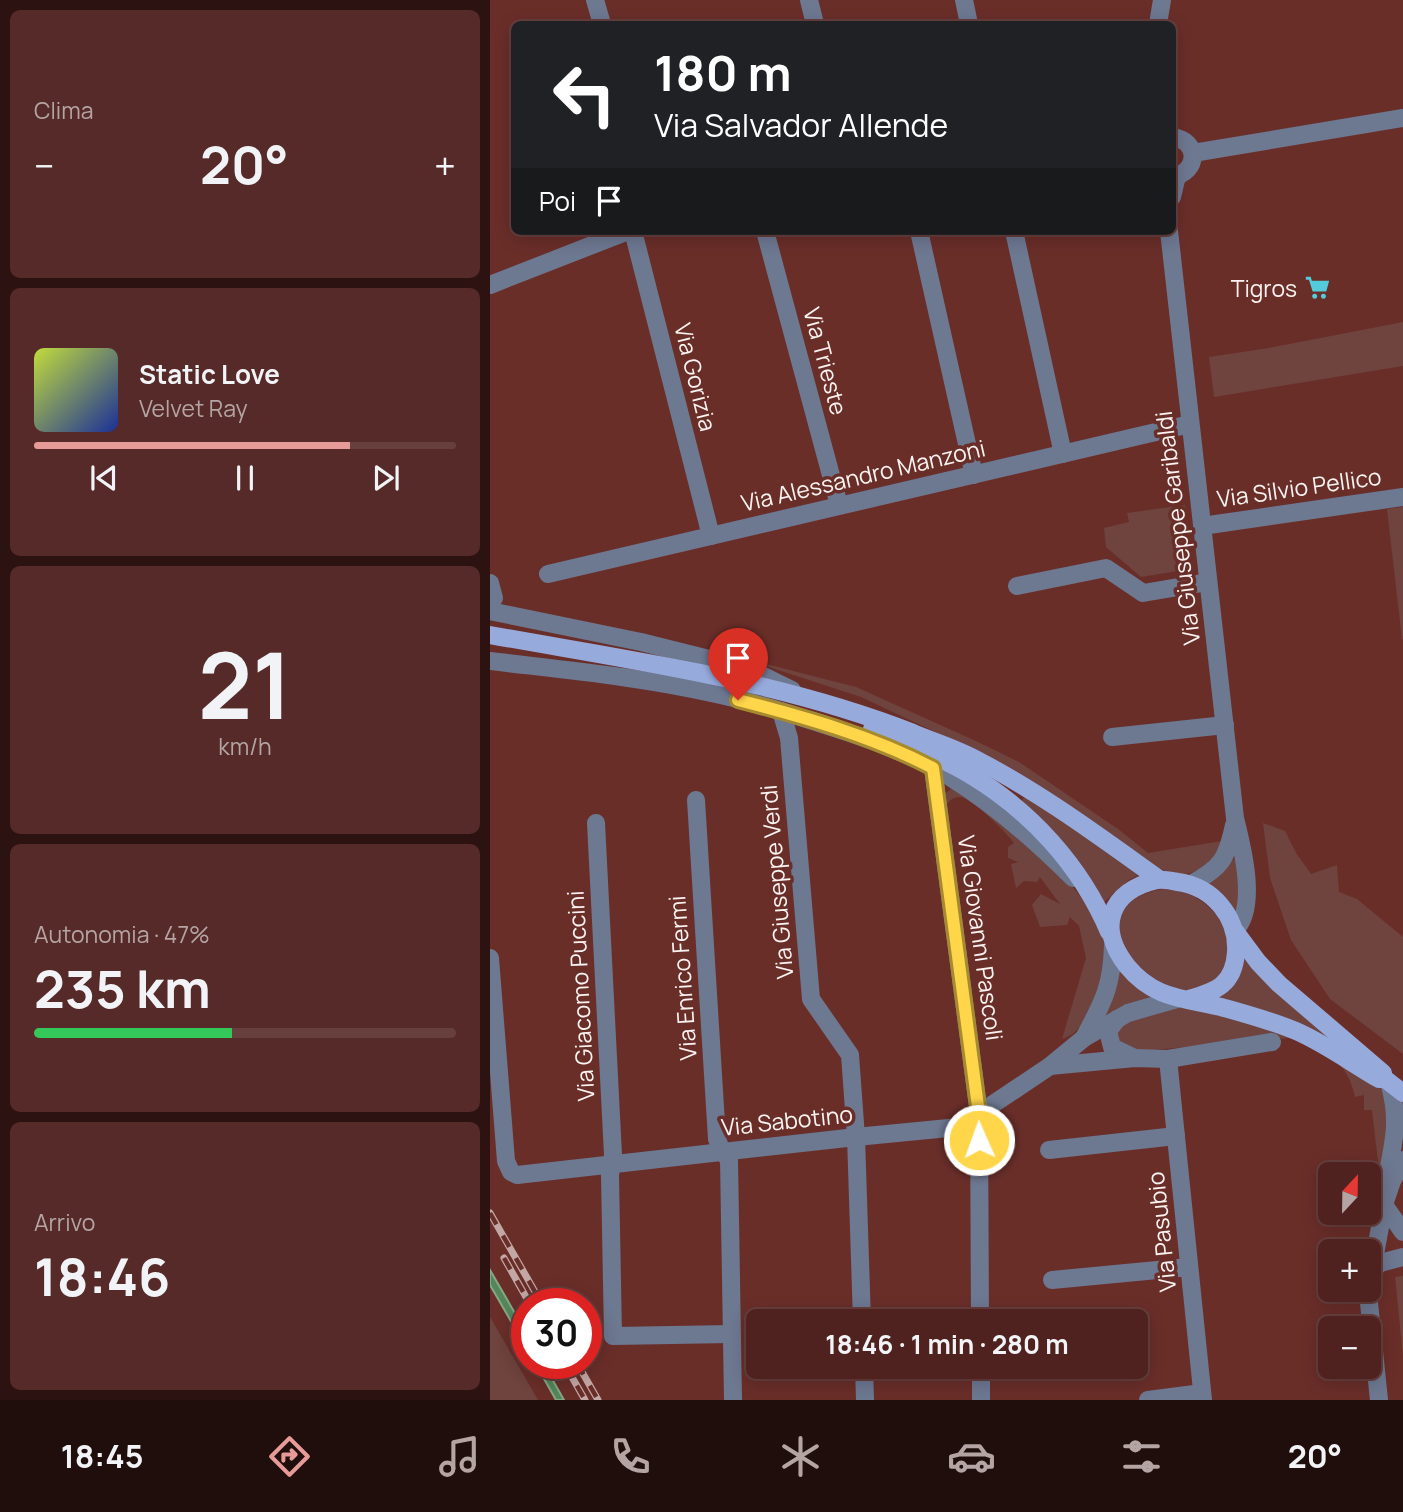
<!DOCTYPE html>
<html lang="it">
<head>
<meta charset="utf-8">
<style>
  body { margin:0; font-family:Manrope,sans-serif; background:#562a28; color:#f1f3f6; height:100vh; display:flex; flex-direction:column; font-size:26px; white-space:nowrap }
  * { box-sizing:border-box; margin:0 }
  p { font-size:23px; color:#b4a4a4 }
  .icon { flex:none; width:38px; height:38px; fill:none; stroke:currentColor; stroke-width:2; stroke-linecap:round; stroke-linejoin:round }
  .map { position:relative; flex:1; overflow:hidden }
  .details { display:flex; flex-direction:column; gap:10px; padding:10px; background:#2c1311; width:490px }
  .details>* { flex:none }
  .top-card { position:absolute; left:21px; top:21px; width:665px; height:214px; border-radius:10px; box-shadow:0 4px 18px #0003,0 0 0 2px #673f3d; background:#202124; color:#fff; overflow:hidden }
  .needle { width:46px; rotate:22deg }
  .tools { position:absolute; left:828px; top:1162px; display:grid; gap:14px }
  .tools a { display:grid; place-items:center; width:63px; height:63px; border-radius:10px; background:#50221f; box-shadow:0 4px 18px #0003,0 0 0 2px #673f3d; font-size:35px }
  .speed { position:absolute; left:21px; top:1288px; display:flex; gap:14px; font-size:35px; font-weight:700; text-align:center }
  .speed>* { display:grid; place-content:center; width:91px; height:91px; border-radius:50%; background:#50221f; box-shadow:0 4px 18px #0003,0 0 0 2px #673f3d; line-height:1 }
  .speed .limit { border:10px solid #d22; background:#fff; color:#111 }
  .pin { position:absolute; display:grid; place-items:center; width:60px; height:60px; color:#fff; margin:-72px -30px; border-radius:50% 50% 50% 0; rotate:-45deg; box-shadow:0 0 7px #0007 }
  .pin .icon { rotate:45deg }
  .me { position:absolute; width:77px; margin:-38px; rotate:358deg; stroke-linejoin:round; filter:drop-shadow(0 0 5px #0008) }
  .turn { display:flex; align-items:center; gap:24px; height:147px; padding:0 28px; font-size:32px }
  .turn .icon { width:91px; height:91px; stroke-width:2.5 }
  .turn b { display:block; font-size:49px; line-height:60px }
  .then { display:flex; align-items:center; height:66px; padding:0 28px; background:#0003; gap:14px; font-size:26px }
  .big { font-size:52px; font-weight:700; line-height:1.1 }
  .details .widget { flex:1; display:flex; flex-direction:column; justify-content:center; gap:10px; min-width:0; padding:0 24px; border-radius:10px; background:#562a28 }
  .details .dial { align-items:center; gap:0 }
  .dial b { font-size:91px; line-height:1 }
  .song { display:flex; align-items:center; gap:21px }
  .cover { width:84px; height:84px; border-radius:10px; background:linear-gradient(135deg,hsl(70 70% 55%),hsl(230 70% 35%)) }
  .played { height:7px; border-radius:4px; background:linear-gradient(90deg,#e69b98 75%,#673f3d 75%) }
  .keys { display:flex; justify-content:space-around; direction:ltr }
  .heat { display:flex; justify-content:space-between; align-items:center; font-size:38px; direction:ltr }
  .charge { height:10px; border-radius:5px; background:linear-gradient(90deg,#34c759 47%,#673f3d 0) }
  .trip { position:absolute; left:256px; top:1309px; width:402px; height:70px; border-radius:10px; background:#50221f; box-shadow:0 4px 18px #0003,0 0 0 2px #673f3d; font-weight:700; line-height:70px; text-align:center }
  .menu { display:flex; height:112px; justify-content:space-around; align-items:center; background:#200e0c; color:#b4a4a4 }
  .menu .icon { width:49px; height:49px }
  .menu .on { color:#e69b98 }
  .menu b { font-size:32px; color:#f1f3f6 }
  main { display:flex; flex:1; min-height:0 }
  .map>svg:first-child { display:block }
  .green { fill:#6f433e }
  .water { fill:#538759; stroke:#85a787; stroke-width:2 }
  .lines { fill:none; stroke-linecap:round; stroke-linejoin:round }
  .minor { stroke:#6d7891; stroke-width:18 }
  .major { stroke:#96aadc; stroke-width:18 }
  .rail-casing { stroke:#c3a7a5; stroke-width:7 }
  .rail { stroke:#6a2e29; stroke-width:4.5; stroke-dasharray:13; stroke-linecap:butt }
  .route-casing { stroke:#a68a30; stroke-width:18 }
  .route { stroke:#ffd54a; stroke-width:12 }
  .labels { text-anchor:middle; dominant-baseline:central; stroke-width:7; stroke-linejoin:round; paint-order:stroke }
  .poi-label { font-size:23px; fill:#fbf3f2; stroke:#6a2e29; text-anchor:end }
  .street-label { font-size:23px; fill:#fbf3f2; stroke:#6a2e29 }
</style>
</head>
<body>
<main>
<section class="details">
<div class="widget"><p>Clima</p>
<div class="heat"><a>−</a><b class="big">20°</b><a>+</a></div>
</div>
<div class="widget">
<div class="song"><i class="cover"></i><div><b>Static Love</b><p>Velvet Ray</p></div></div>
<div class="played"></div>
<div class="keys"><svg class="icon" aria-label="previous" viewBox="0 0 24 24"><path d="M18 5L8 12l10 7zM5 5v14"/></svg><svg class="icon" aria-label="pause" viewBox="0 0 24 24"><path d="M8 5v14M16 5v14"/></svg><svg class="icon" aria-label="next" viewBox="0 0 24 24"><path d="M6 5l10 7-10 7zM19 5v14"/></svg></div>
</div>
<div class="widget dial"><b>21</b><p>km/h</p></div>
<div class="widget"><p>Autonomia · 47%</p><b class="big">235 km</b><div class="charge"></div></div>
<div class="widget"><p>Arrivo</p><b class="big">18:46</b></div>
</section>
<div class="map">
<svg width="913" height="1400" viewBox="0 0 913 1400">
  <rect width="100%" height="100%" fill="#6a2e29"/>
  <g class="green">
    <polygon points="913,322 913,366 724,397 719,357 779,348"/>
    <polygon points="695,505 700,569 651,577 616,547 614,528 639,522 637,513"/>
    <polygon points="913,507 913,639 912,639 897,509"/>
    <path d="M 248,657 L 366,687 L 488,742 L 529,762 L 628,829 L 658,853 L 732,841 L 728,856 C 704,873 698,880 668,868 L 462,740 L 371,697 Z"/>
    <path d="M 468,787 C 515,825 632,904 616,974 C 615,983 609,991 605,999 C 597,1016 591,1033 572,1039 L 596,958 L 589,926 L 580,917 L 577,925 L 550,927 L 542,905 L 551,894 L 570,904 L 550,877 L 547,882 L 534,881 L 526,888 L 521,864 L 528,862 L 518,858 L 518,847 L 524,843 C 516,832 486,803 474,798 C 466,795 460,799 456,806 L 456,793 L 462,788 Z"/>
    <polygon points="536,797 583,827 649,875 639,880 613,903 533,804 532,799"/>
    <polygon points="773,823 795,831 806,853 821,874 847,865 849,892 867,899 913,937 913,1054 840,999 801,940 780,878"/>
    <path d="M 747,856 L 750,867 L 748,918 C 740,903 732,891 717,883 Z"/>
    <path d="M 679,888 C 725,897 754,936 728,980 C 720,984 711,989 703,991 C 673,997 641,969 630,943 C 627,936 628,925 627,916 C 641,898 656,891 679,888 Z"/>
    <polygon points="754,950 838,1033 835,1039 725,1000 743,986"/>
    <polygon points="628,967 666,998 607,1028"/>
    <path d="M 691,1007 C 755,1014 807,1033 861,1067 C 875,1075 895,1085 900,1102 C 907,1126 894,1167 890,1192 L 886,1194 L 880,1190 L 879,1173 L 889,1170 L 882,1110 L 874,1110 L 874,1095 L 865,1097 C 859,1064 832,1042 799,1038 L 663,1050 L 637,1049 L 628,1042 C 621,1012 671,1009 691,1007 Z"/>
    <polygon points="913,1276 913,1356 905,1277"/>
    <polygon points="0,1317 48,1400 0,1400"/>
  </g>
  <g class="water">
    <polygon points="0,1270 37,1334 37,1349 0,1285"/>
    <polygon points="45,1363 53,1363 74,1400 66,1400"/>
  </g>
  <g class="lines">
    <g class="minor">
      <polyline points="105,0 112,24"/>
      <polyline points="319,0 325,24"/>
      <polyline points="474,0 479,24"/>
      <polyline points="668,24 672,0"/>
      <path d="M 682,137 C 710,140 709,173 682,177"/>
      <polyline points="703,153 913,118"/>
      <polyline points="682,197 687,176"/>
      <polyline points="143,231 221,536"/>
      <polyline points="275,231 349,505"/>
      <polyline points="429,231 484,475"/>
      <polyline points="524,231 573,454"/>
      <path d="M 679,231 L 745,818 C 752,846 768,907 745,930"/>
      <polyline points="0,285 138,231"/>
      <polyline points="712,526 913,497"/>
      <polyline points="58,574 700,424"/>
      <polyline points="0,583 4,598"/>
      <polyline points="527,586 616,568 653,593 718,582"/>
      <polyline points="0,611 151,642 259,669 302,690"/>
      <path d="M 0,661 C 75,670 152,677 226,694 C 264,702 301,714 338,726 C 380,739 422,754 460,777 C 505,805 546,841 583,878"/>
      <polyline points="291,711 299,738 321,999 360,1055 366,1137 372,1321"/>
      <polyline points="622,737 735,725"/>
      <polyline points="443,768 489,1114 490,1321"/>
      <polyline points="206,800 227,1139 232,1152 239,1159 243,1400"/>
      <polyline points="106,823 123,1155 120,1175 123,1336 241,1334"/>
      <path d="M 701,884 C 731,868 737,859 744,825"/>
      <polyline points="0,958 16,1161 21,1172 27,1175 366,1137 469,1127 560,1066 594,1038 638,1013 687,999"/>
      <polyline points="627,1019 618,1031 622,1047 645,1058"/>
      <path d="M 594,1038 C 613,1002 622,987 623,945"/>
      <polyline points="678,1059 713,1400"/>
      <polyline points="560,1066 645,1058 678,1059 782,1042"/>
      <polyline points="559,1150 686,1136"/>
      <path d="M 897,1177 C 904,1140 910,1120 899,1082"/>
      <polyline points="894,1205 913,1232"/>
      <polyline points="881,1272 890,1263 913,1257"/>
      <polyline points="562,1280 699,1267"/>
      <polyline points="374,1367 375,1400"/>
      <polyline points="491,1367 491,1400"/>
      <polyline points="658,1400 712,1393"/>
      <polyline points="889,1400 878,1293 894,1205 902,1181 913,1160"/>
    </g>
    <g class="major">
      <path d="M 0,635 C 143,661 288,680 423,733 C 444,742 467,749 487,760 C 551,793 610,837 669,879"/>
      <path d="M 382,729 C 414,743 449,756 479,774 C 541,811 591,866 619,932"/>
      <polyline points="745,931 768,962 789,984 893,1073"/>
      <path d="M 699,999 C 726,991 744,985 746,952 C 748,917 723,887 688,882 C 682,881 674,879 667,880 C 619,891 607,928 637,966 C 664,999 693,998 731,1007 C 756,1014 782,1021 806,1031 C 836,1044 861,1063 889,1079 L 895,1079 L 913,1093"/>
    </g>
    <defs>
      <g id="rail">
        <polyline points="0,1213 52,1304"/>
        <polyline points="14,1258 40,1304"/>
        <polyline points="74,1363 95,1400"/>
        <polyline points="87,1363 108,1400"/>
      </g>
    </defs>
    <use href="#rail" class="rail-casing"/>
    <use href="#rail" class="rail"/>
  </g>
  <g class="lines">
    <defs>
      <path id="route" d="M 248,700 C 314,717 382,736 443,768 L 489,1114 L 489,1140"/>
    </defs>
    <use href="#route" class="route-casing"/>
    <use href="#route" class="route"/>
  </g>
  <defs>
    <symbol id="supermarket-bare" viewBox="-9 -9 18 18"><path d="M-6-5.5h2.5l.6 2H6L4.5 2H-2.5L-4.4-4H-6ZM-1.5 3.2a1.3 1.3 0 1 0 .1 0ZM3 3.2a1.3 1.3 0 1 0 .1 0Z" fill="#53cbda" stroke="#6a2e29" stroke-width="2.5" paint-order="stroke"/></symbol>
  </defs>
  <g fill-rule="evenodd">
    <use href="#supermarket-bare" x="810" y="270" width="35" height="35"/>
  </g>
  <g class="labels">
    <g class="poi-label">
      <text x="807" y="288">Tigros</text>
    </g>
    <g class="street-label">
      <text transform="translate(336 361) rotate(75)">Via Trieste</text>
      <text transform="translate(206 377) rotate(76)">Via Gorizia</text>
      <text transform="translate(373 475) rotate(-13)">Via Alessandro Manzoni</text>
      <text transform="translate(809 487) rotate(-8)">Via Silvio Pellico</text>
      <text transform="translate(687 528) rotate(-97)">Via Giuseppe Garibaldi</text>
      <text transform="translate(286 882) rotate(-95)">Via Giuseppe Verdi</text>
      <text transform="translate(491 938) rotate(82)">Via Giovanni Pascoli</text>
      <text transform="translate(192 978) rotate(-94)">Via Enrico Fermi</text>
      <text transform="translate(90 996) rotate(-93)">Via Giacomo Puccini</text>
      <text transform="translate(297 1120) rotate(-6)">Via Sabotino</text>
      <text transform="translate(671 1232) rotate(-96)">Via Pasubio</text>
    </g>
  </g>
</svg>
<div class="tools">
<a><svg class="needle" viewBox="-14 -14 28 28"><path d="M0-13l5 13h-10z" fill="#e53935"/><path d="M0 13l5-13h-10z" fill="#b4a4a4"/></svg></a>
<a>+</a>
<a>−</a>
</div>
<div class="speed"><div class="limit">30</div></div>
<div class="pin" style="left:248px;top:700px;background:#d93025"><svg class="icon" aria-label="arrive" viewBox="0 0 24 24"><path d="M6 21V4h12l-3 4 3 4H6"/></svg></div>
<svg class="me" style="left:489px;top:1140px" viewBox="-20 -20 40 40"><circle r="17" fill="#ffd54a" stroke="#fff" stroke-width="3"/><path d="M0-11L8 9 0 5-8 9z" fill="#fff"/></svg>
<div class="trip">18:46 · 1 min · 280 m</div>
<div class="top-card">
<div class="turn"><svg class="icon" aria-label="left" viewBox="0 0 24 24"><path d="M17 20v-9H6M10 6l-5 5 5 5"/></svg><div><b>180 m</b>Via Salvador Allende</div></div>
<div class="then">Poi<svg class="icon" aria-label="arrive" viewBox="0 0 24 24"><path d="M6 21V4h12l-3 4 3 4H6"/></svg></div>
</div>
</div>
</main>
<nav class="menu">
<b>18:45</b>
<svg class="icon on" aria-label="directions" viewBox="0 0 24 24"><path d="M12 3l9 9-9 9-9-9zM9 14v-3h6M13 9l2 2-2 2"/></svg>
<svg class="icon" aria-label="music" viewBox="0 0 24 24"><path d="M9 18V5l10-2v13"/><circle cx="6" cy="18" r="3"/><circle cx="16" cy="16" r="3"/></svg>
<svg class="icon" aria-label="phone" viewBox="0 0 24 24"><path d="M5 4h4l2 5-3 2q2 4 5 5l2-3 5 2v4C11 20 4 13 5 4z"/></svg>
<svg class="icon" aria-label="climate" viewBox="0 0 24 24"><path d="M12 3v18M4 7l16 10M4 17L20 7"/></svg>
<svg class="icon" aria-label="car" viewBox="0 0 24 24"><path d="M5 17H2v-5l4-1 3-4h7l3 4 3 1v5h-3M9 17h6M6 11h13"/><circle cx="7" cy="17" r="2"/><circle cx="17" cy="17" r="2"/></svg>
<svg class="icon" aria-label="filters" viewBox="0 0 24 24"><path d="M4 7h16M4 17h16"/><circle cx="9" cy="7" r="2"/><circle cx="15" cy="17" r="2"/></svg>
<b>20°</b>
</nav>
</body>
</html>
